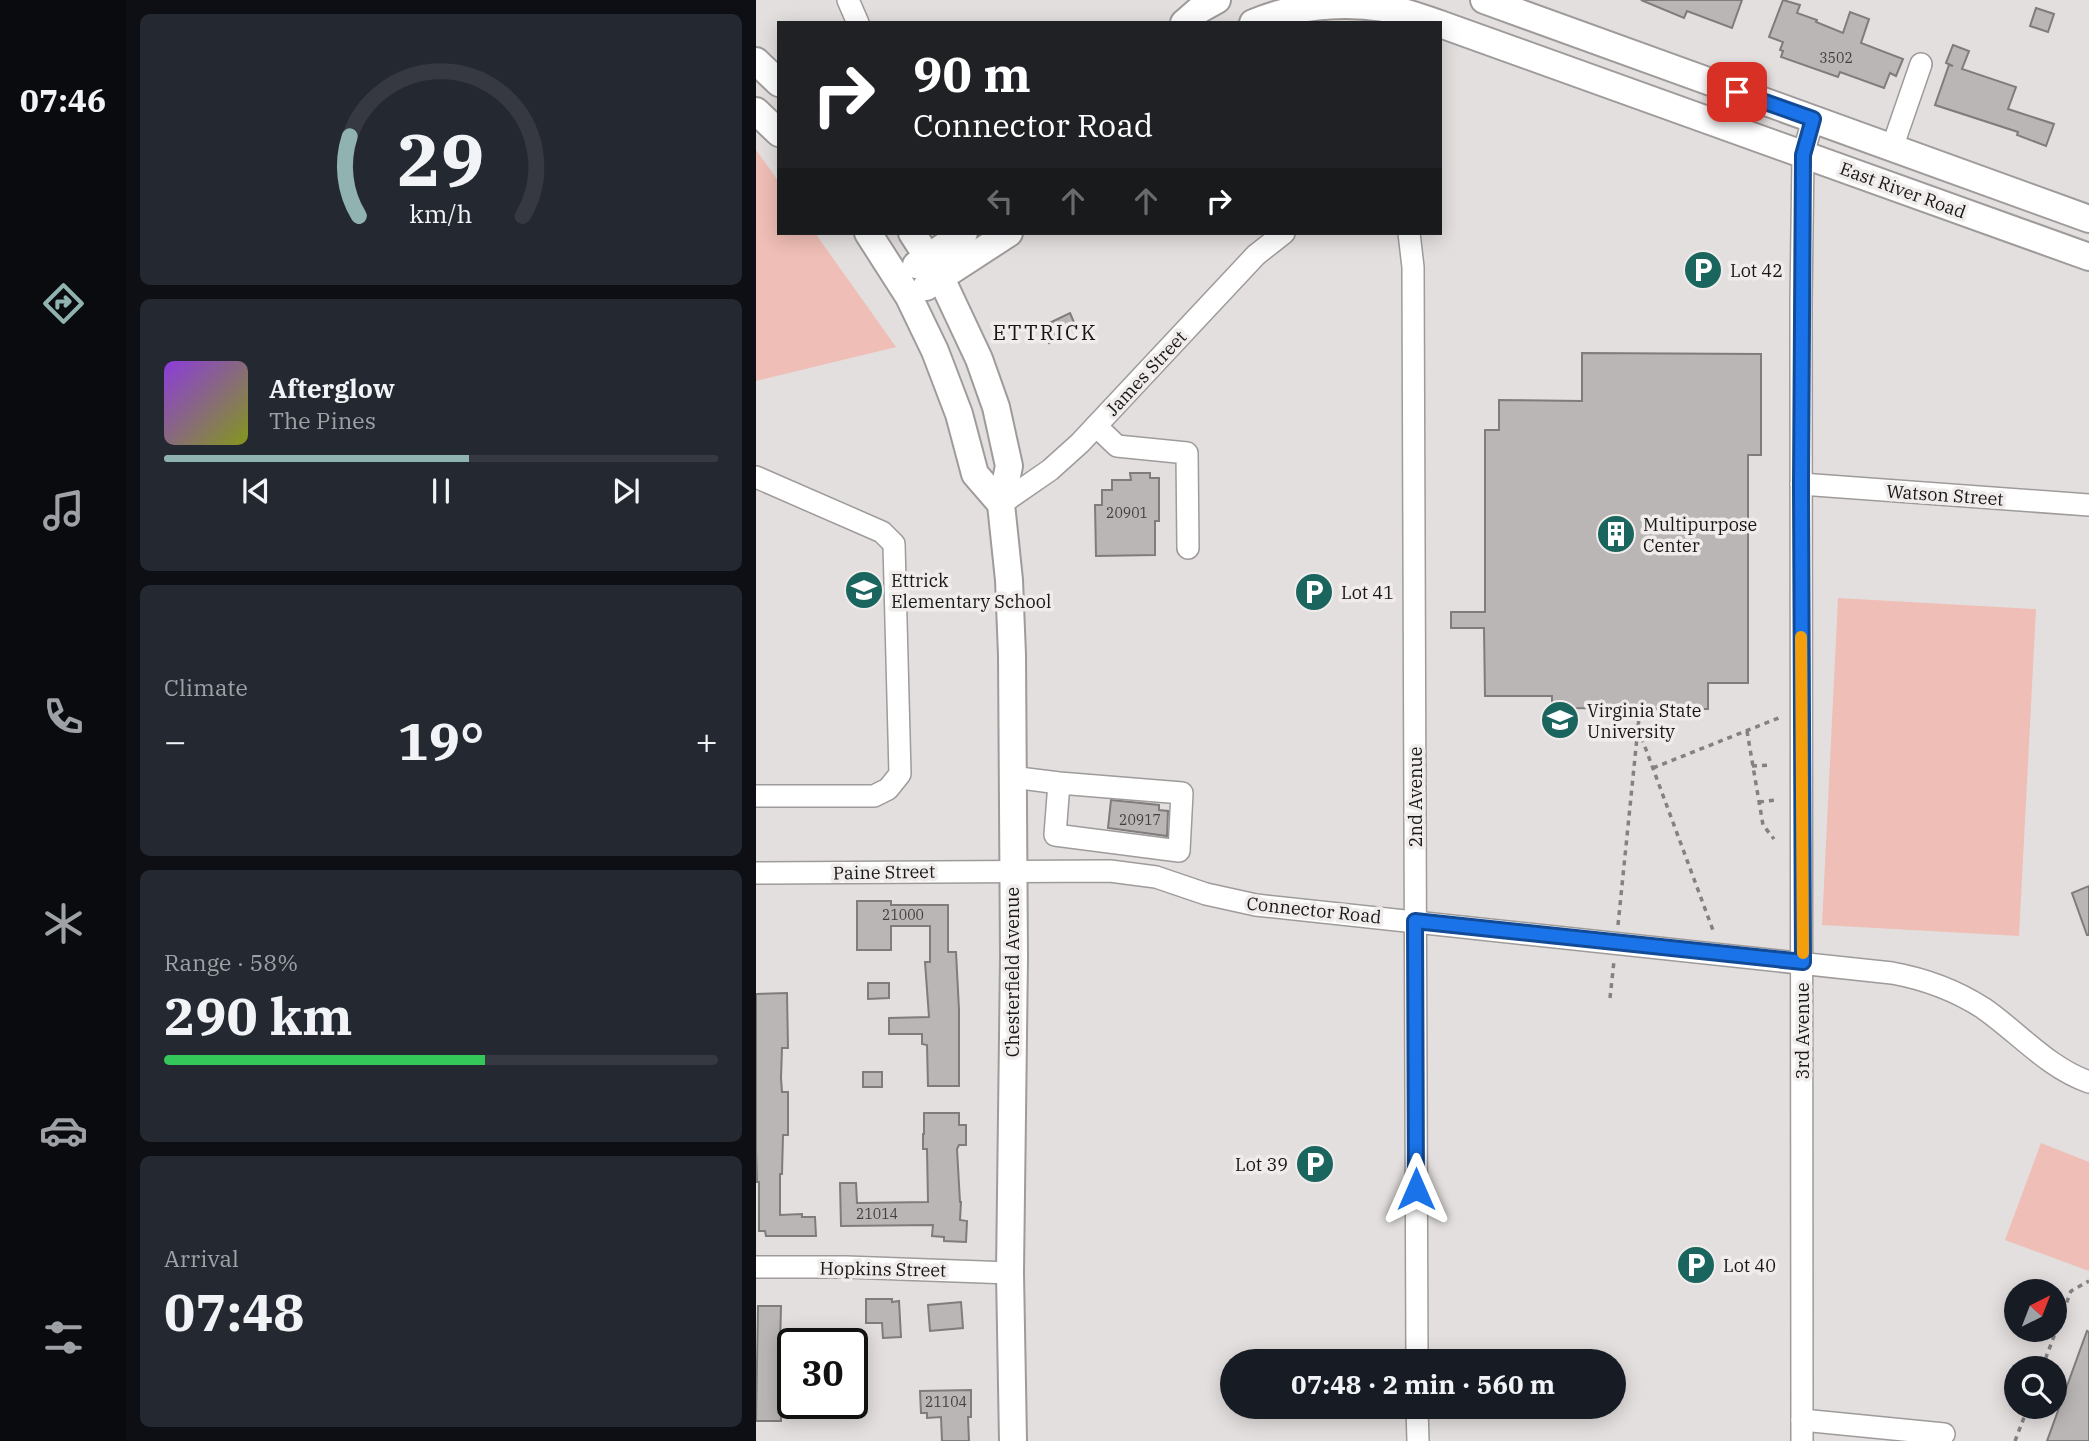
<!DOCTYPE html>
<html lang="en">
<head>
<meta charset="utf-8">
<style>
  body { margin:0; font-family:"IBM Plex Serif",serif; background:#242831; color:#f1f3f6; height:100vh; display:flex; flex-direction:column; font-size:26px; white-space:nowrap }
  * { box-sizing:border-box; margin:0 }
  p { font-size:23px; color:#9ea1a6 }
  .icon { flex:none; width:38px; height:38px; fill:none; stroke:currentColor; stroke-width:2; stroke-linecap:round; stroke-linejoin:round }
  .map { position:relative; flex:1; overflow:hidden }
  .details { display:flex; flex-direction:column; gap:14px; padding:14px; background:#0d0f14; width:630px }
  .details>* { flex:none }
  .banner { position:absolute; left:21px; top:21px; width:665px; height:214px; border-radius:0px; box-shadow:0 4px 18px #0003; background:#202124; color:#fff; overflow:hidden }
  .needle { width:46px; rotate:42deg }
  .controls { position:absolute; left:1248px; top:1279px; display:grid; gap:14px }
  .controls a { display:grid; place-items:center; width:63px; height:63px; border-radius:50%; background:#171b24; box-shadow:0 4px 18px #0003; font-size:35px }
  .speed { position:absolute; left:21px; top:1328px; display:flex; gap:14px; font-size:35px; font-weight:700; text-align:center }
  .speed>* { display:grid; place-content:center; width:91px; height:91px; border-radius:50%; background:#171b24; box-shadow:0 4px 18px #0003; line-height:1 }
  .speed .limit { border:4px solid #111; border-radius:10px; background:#fff; color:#111 }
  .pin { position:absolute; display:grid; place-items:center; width:60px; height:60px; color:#fff; margin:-30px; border-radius:14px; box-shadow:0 4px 10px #0006 }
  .me { position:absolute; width:77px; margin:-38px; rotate:0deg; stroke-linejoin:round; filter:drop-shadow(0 0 5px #0008) }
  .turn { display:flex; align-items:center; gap:24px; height:147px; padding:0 21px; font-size:32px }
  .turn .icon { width:91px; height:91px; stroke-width:2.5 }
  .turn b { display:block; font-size:49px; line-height:60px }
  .lanes { display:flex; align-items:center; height:66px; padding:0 21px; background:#0003; justify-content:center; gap:35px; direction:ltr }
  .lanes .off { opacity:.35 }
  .big { font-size:52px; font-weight:800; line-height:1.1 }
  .details .tile { flex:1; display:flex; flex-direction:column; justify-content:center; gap:10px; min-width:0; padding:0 24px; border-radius:10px; background:#242831 }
  .details .dial { align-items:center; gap:0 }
  .dial svg { height:182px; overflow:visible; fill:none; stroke:#363941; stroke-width:7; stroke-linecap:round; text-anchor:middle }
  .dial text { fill:#f1f3f6; stroke:none }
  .song { display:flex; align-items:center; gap:21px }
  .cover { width:84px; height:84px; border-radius:10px; background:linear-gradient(135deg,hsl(270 70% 55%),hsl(70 70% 35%)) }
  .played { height:7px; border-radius:4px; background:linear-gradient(90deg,#90b3b1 55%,#363941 55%) }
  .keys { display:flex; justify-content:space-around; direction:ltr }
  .heat { display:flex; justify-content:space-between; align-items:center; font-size:38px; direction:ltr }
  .charge { height:10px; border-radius:5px; background:linear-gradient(90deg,#34c759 58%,#363941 0) }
  .trip { position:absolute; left:464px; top:1349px; width:406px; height:70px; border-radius:35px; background:#171b24; box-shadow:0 4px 18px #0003; font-weight:800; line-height:70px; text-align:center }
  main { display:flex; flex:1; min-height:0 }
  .tabs { display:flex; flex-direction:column; width:126px; justify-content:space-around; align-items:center; background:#090b0e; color:#9ea1a6 }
  .tabs .icon { width:49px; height:49px }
  .tabs .selected { color:#90b3b1 }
  .tabs b { font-size:32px; color:#f1f3f6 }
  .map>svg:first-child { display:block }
  .green { fill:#efbeb6 }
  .building { fill:#b9b6b5; stroke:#7f7c7c; stroke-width:2 }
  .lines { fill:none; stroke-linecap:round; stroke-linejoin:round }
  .minor-casing { stroke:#9e9b9a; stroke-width:24 }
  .major-casing { stroke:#9e9b9a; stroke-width:30 }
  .path { stroke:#848181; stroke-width:3.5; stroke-dasharray:5 5; stroke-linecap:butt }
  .minor { stroke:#fff; stroke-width:21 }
  .major { stroke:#fff; stroke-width:26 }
  .route-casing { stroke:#114b97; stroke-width:18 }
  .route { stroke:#1a73e8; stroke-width:12 }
  .slow { stroke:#f59e0b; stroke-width:12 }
  .labels { text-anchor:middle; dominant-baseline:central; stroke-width:7; stroke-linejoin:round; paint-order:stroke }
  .number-label { font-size:14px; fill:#403f3e }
  .street-label { font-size:18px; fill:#181717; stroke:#f0eceb }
  .poi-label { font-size:18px; fill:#181717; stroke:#f0eceb; text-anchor:start }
  .quarter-label { font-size:21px; letter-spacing:2px; fill:#181717; stroke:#f0eceb }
</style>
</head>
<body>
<main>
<nav class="tabs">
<b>07:46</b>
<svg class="icon selected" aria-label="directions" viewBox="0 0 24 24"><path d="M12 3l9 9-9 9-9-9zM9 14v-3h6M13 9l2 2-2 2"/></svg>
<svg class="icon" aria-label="music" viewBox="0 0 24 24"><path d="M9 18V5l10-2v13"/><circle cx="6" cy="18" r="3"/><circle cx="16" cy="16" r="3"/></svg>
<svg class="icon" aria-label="phone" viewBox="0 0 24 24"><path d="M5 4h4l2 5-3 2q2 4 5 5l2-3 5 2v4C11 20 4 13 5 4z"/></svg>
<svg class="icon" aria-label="climate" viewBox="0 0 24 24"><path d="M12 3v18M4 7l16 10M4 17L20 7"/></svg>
<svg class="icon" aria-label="car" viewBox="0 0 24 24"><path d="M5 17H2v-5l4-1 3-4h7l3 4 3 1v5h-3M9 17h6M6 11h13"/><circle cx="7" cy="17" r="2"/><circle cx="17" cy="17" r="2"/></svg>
<svg class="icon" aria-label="filters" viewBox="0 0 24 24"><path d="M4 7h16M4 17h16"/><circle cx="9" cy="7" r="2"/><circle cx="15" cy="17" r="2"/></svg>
</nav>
<section class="details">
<div class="tile dial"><svg viewBox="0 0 100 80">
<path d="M14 69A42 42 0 1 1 86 69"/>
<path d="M14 69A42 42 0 0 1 10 34" stroke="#90b3b1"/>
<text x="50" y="56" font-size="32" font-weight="700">29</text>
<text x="50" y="72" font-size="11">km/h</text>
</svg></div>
<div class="tile">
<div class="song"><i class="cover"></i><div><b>Afterglow</b><p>The Pines</p></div></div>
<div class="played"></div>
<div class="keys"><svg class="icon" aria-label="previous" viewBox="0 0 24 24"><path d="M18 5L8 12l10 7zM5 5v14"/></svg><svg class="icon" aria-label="pause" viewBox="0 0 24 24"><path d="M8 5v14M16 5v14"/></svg><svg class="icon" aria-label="next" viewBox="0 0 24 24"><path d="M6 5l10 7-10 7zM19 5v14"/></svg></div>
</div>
<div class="tile"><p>Climate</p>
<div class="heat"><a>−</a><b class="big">19°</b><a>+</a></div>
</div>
<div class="tile"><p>Range · 58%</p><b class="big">290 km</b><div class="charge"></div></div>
<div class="tile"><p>Arrival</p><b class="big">07:48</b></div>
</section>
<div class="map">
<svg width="1333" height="1441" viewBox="0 0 1333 1441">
  <rect width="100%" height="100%" fill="#e3dfde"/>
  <g class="green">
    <polygon points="0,150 23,182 23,233 59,233 140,347 0,381"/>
    <polygon points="1082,598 1280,609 1263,936 1066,925"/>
    <polygon points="1285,1143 1333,1162 1333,1271 1249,1240"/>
  </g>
  <g class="building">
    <polygon points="885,0 986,0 976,28 931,11 928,18"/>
    <polygon points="1027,0 1044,5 1041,13 1061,20 1060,22 1087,33 1094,12 1113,19 1105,43 1147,59 1140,76 1134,73 1128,88 1084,72 1082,77 1025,57 1027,51 1024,50 1027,42 1013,37"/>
    <polygon points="1280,8 1298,14 1292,32 1274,26"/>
    <polygon points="1197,45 1213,51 1206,69 1260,87 1252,109 1298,124 1290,146 1261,135 1262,132 1179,105 1193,65 1197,66 1190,63"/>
    <polygon points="314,313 320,327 293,343 285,327"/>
    <polygon points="826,353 1005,354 1005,455 992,455 992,683 952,683 952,709 796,708 796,696 729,696 728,628 695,628 695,612 729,612 729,430 743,430 743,400 826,401"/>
    <polygon points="374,473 394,473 394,478 403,478 403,521 399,521 399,555 340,556 339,505 346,505 346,490 356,490 356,480 375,480"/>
    <polygon points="355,800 403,805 403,810 412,811 411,836 352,828"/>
    <polygon points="1333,886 1333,935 1331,935 1316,893"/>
    <polygon points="101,901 135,901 135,905 192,905 192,952 200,952 203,1010 203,1086 172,1086 171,1045 166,1044 166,1034 133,1034 133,1018 173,1017 169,962 174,962 174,926 135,926 135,950 101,950"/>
    <polygon points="112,983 133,983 133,998 112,999"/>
    <polygon points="31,993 32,1048 26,1048 25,1078 26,1092 32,1092 32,1135 27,1135 26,1174 24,1174 24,1215 46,1214 46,1217 59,1217 60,1236 10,1236 9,1231 3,1231 3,1182 1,1182 0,1151 0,994"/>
    <rect x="107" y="1072" width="19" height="15"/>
    <polygon points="168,1113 203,1113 203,1125 210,1125 210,1145 203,1145 201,1149 204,1202 205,1202 204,1220 211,1221 210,1242 188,1241 188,1237 176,1236 177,1225 85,1226 84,1183 100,1183 101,1203 172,1202 171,1149 167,1149 167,1134 168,1134"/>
    <polygon points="110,1299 136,1299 136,1302 143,1301 145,1337 127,1338 126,1323 110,1323"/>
    <polygon points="205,1302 207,1328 174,1331 172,1305"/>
    <polygon points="2,1306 25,1306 24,1346 29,1346 30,1400 25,1400 25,1421 0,1421"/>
    <polygon points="1331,1331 1333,1332 1333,1441 1291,1441"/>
    <polygon points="215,1390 215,1417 212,1417 213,1441 186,1441 185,1417 171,1418 171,1413 165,1413 164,1391"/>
  </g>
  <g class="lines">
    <defs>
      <g id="minor">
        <polyline points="92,0 102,23"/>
        <polyline points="1136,148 1165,64"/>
        <polyline points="653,233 657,267 661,1362"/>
        <polyline points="340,426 361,446 431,453 432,548"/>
        <polyline points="0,477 126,532 138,544 144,774 132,789 118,796 0,796"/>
        <polyline points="1045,484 1333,505"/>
        <polyline points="245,504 294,470 324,443 500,255 528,233"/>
        <polyline points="256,777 303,783 299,835 423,851 426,793 303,783"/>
        <path d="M 0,873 L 354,871 L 400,877 L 450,894 L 500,905 L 1136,973 C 1169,979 1199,990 1227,1008 C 1262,1032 1292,1068 1333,1082"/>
        <polyline points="0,1267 90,1267 254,1273"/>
        <polyline points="661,1407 662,1441"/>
        <polyline points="1046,1420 1188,1434"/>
        <polyline points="1046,1441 1045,303 1047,155 1057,119"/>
      </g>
      <g id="major">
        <polyline points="728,0 1333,219"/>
        <polyline points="428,23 443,10 461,0"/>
        <path d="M 497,23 C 537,6 585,1 627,8 C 646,10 663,17 681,23"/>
        <polyline points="684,24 1333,257"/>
        <polyline points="0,61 23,83"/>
        <polyline points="0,111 23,133"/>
        <polyline points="112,233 153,297 179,351 203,414 219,474 245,504"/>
        <polyline points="156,233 185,278 223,359 240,407 253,466 245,504 253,580 256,655 258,957 254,1273 257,1441"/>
        <polyline points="160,265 208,233"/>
        <polyline points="170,287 253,233"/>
      </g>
    </defs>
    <use href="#minor" class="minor-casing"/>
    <use href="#major" class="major-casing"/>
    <g class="path">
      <polyline points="882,728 958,933"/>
      <polyline points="991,731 1007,825 1018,839"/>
      <polyline points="996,766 1016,765"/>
      <polyline points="897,768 1025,717"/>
      <polyline points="1003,802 1019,800"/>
      <polyline points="862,925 884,708"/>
      <polyline points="854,998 858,961"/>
      <polyline points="1286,1368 1315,1291 1333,1281"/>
      <polyline points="1259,1441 1272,1407"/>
    </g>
    <use href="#minor" class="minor"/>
    <use href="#major" class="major"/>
  </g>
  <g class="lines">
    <defs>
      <polyline id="route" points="660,1189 659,921 1047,962 1045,484 1047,155 1057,119 981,92"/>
    </defs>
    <use href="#route" class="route-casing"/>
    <use href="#route" class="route"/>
    <polyline class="slow" points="1045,637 1047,953"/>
  </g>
  <defs>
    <symbol id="parking-disc" viewBox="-11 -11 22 22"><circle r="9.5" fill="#1a655d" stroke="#f0eceb"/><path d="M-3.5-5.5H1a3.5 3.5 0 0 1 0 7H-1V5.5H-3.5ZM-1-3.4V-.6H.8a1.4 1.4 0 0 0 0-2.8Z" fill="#fff"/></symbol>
    <symbol id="building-disc" viewBox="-11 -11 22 22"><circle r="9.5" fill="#1a655d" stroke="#f0eceb"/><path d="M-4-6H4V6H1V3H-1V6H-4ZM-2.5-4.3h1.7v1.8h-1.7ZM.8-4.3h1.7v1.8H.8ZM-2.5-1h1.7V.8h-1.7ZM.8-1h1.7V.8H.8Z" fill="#fff"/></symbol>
    <symbol id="school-disc" viewBox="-11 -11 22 22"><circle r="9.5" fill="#1a655d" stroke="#f0eceb"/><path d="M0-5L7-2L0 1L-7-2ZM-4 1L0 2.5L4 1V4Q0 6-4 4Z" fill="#fff"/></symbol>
    <symbol id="university-disc" viewBox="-11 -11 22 22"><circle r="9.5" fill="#1a655d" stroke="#f0eceb"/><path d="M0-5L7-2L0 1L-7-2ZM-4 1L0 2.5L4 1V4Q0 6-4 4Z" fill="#fff"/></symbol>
  </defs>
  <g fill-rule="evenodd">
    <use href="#parking-disc" x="925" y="248" width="44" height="44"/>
    <use href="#building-disc" x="838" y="512" width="44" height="44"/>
    <use href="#school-disc" x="86" y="568" width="44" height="44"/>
    <use href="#parking-disc" x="536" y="570" width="44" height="44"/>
    <use href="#university-disc" x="782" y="698" width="44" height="44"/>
    <use href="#parking-disc" x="537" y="1142" width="44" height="44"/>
    <use href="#parking-disc" x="918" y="1243" width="44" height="44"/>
  </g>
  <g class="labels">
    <g class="number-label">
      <text x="1080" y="58">3502</text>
      <text x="371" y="513">20901</text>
      <text x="384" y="820">20917</text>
      <text x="147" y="915">21000</text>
      <text x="121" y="1214">21014</text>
      <text x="190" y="1402">21104</text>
    </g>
    <g class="street-label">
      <text transform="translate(1147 190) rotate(20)">East River Road</text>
      <text transform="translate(390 373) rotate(-47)">James Street</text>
      <text transform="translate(1189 495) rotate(4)">Watson Street</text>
      <text transform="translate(659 797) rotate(-90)">2nd Avenue</text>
      <text transform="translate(128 872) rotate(-1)">Paine Street</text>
      <text transform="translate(558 910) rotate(6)">Connector Road</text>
      <text transform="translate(256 972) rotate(-90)">Chesterfield Avenue</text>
      <text transform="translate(1046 1031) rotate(-90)">3rd Avenue</text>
      <text transform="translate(127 1269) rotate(1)">Hopkins Street</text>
    </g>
    <g class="poi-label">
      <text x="974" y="270">Lot 42</text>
      <text x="887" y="524">Multipurpose<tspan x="887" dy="21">Center</tspan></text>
      <text x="135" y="580">Ettrick<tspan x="135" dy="21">Elementary School</tspan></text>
      <text x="585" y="592">Lot 41</text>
      <text x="831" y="710">Virginia State<tspan x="831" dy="21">University</tspan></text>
      <text x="532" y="1164" text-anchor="end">Lot 39</text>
      <text x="967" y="1265">Lot 40</text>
    </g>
    <g class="quarter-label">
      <text x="289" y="332">ETTRICK</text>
    </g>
  </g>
</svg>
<div class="controls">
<a><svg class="needle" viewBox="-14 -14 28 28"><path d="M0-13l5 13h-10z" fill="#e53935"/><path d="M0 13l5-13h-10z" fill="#9ea1a6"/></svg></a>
<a><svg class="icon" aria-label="search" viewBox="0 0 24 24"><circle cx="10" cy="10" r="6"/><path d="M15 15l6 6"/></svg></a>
</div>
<div class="speed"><div class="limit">30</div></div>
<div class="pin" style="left:981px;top:92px;background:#d93025"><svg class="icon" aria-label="arrive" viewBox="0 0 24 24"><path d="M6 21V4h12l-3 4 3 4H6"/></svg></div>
<svg class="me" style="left:660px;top:1189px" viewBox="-20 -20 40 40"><path d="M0-17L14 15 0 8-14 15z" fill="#1a73e8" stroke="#fff" stroke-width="4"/></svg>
<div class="trip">07:48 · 2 min · 560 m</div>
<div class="banner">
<div class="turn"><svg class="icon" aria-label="right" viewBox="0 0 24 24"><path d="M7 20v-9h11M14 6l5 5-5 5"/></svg><div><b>90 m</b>Connector Road</div></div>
<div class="lanes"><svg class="icon off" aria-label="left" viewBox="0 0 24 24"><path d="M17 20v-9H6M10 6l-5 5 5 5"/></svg><svg class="icon off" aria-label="ahead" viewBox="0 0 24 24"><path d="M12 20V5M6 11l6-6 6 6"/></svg><svg class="icon off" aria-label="ahead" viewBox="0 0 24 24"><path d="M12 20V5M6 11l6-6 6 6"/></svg><svg class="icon" aria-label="right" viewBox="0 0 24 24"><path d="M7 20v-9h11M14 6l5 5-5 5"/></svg></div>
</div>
</div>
</main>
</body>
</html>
